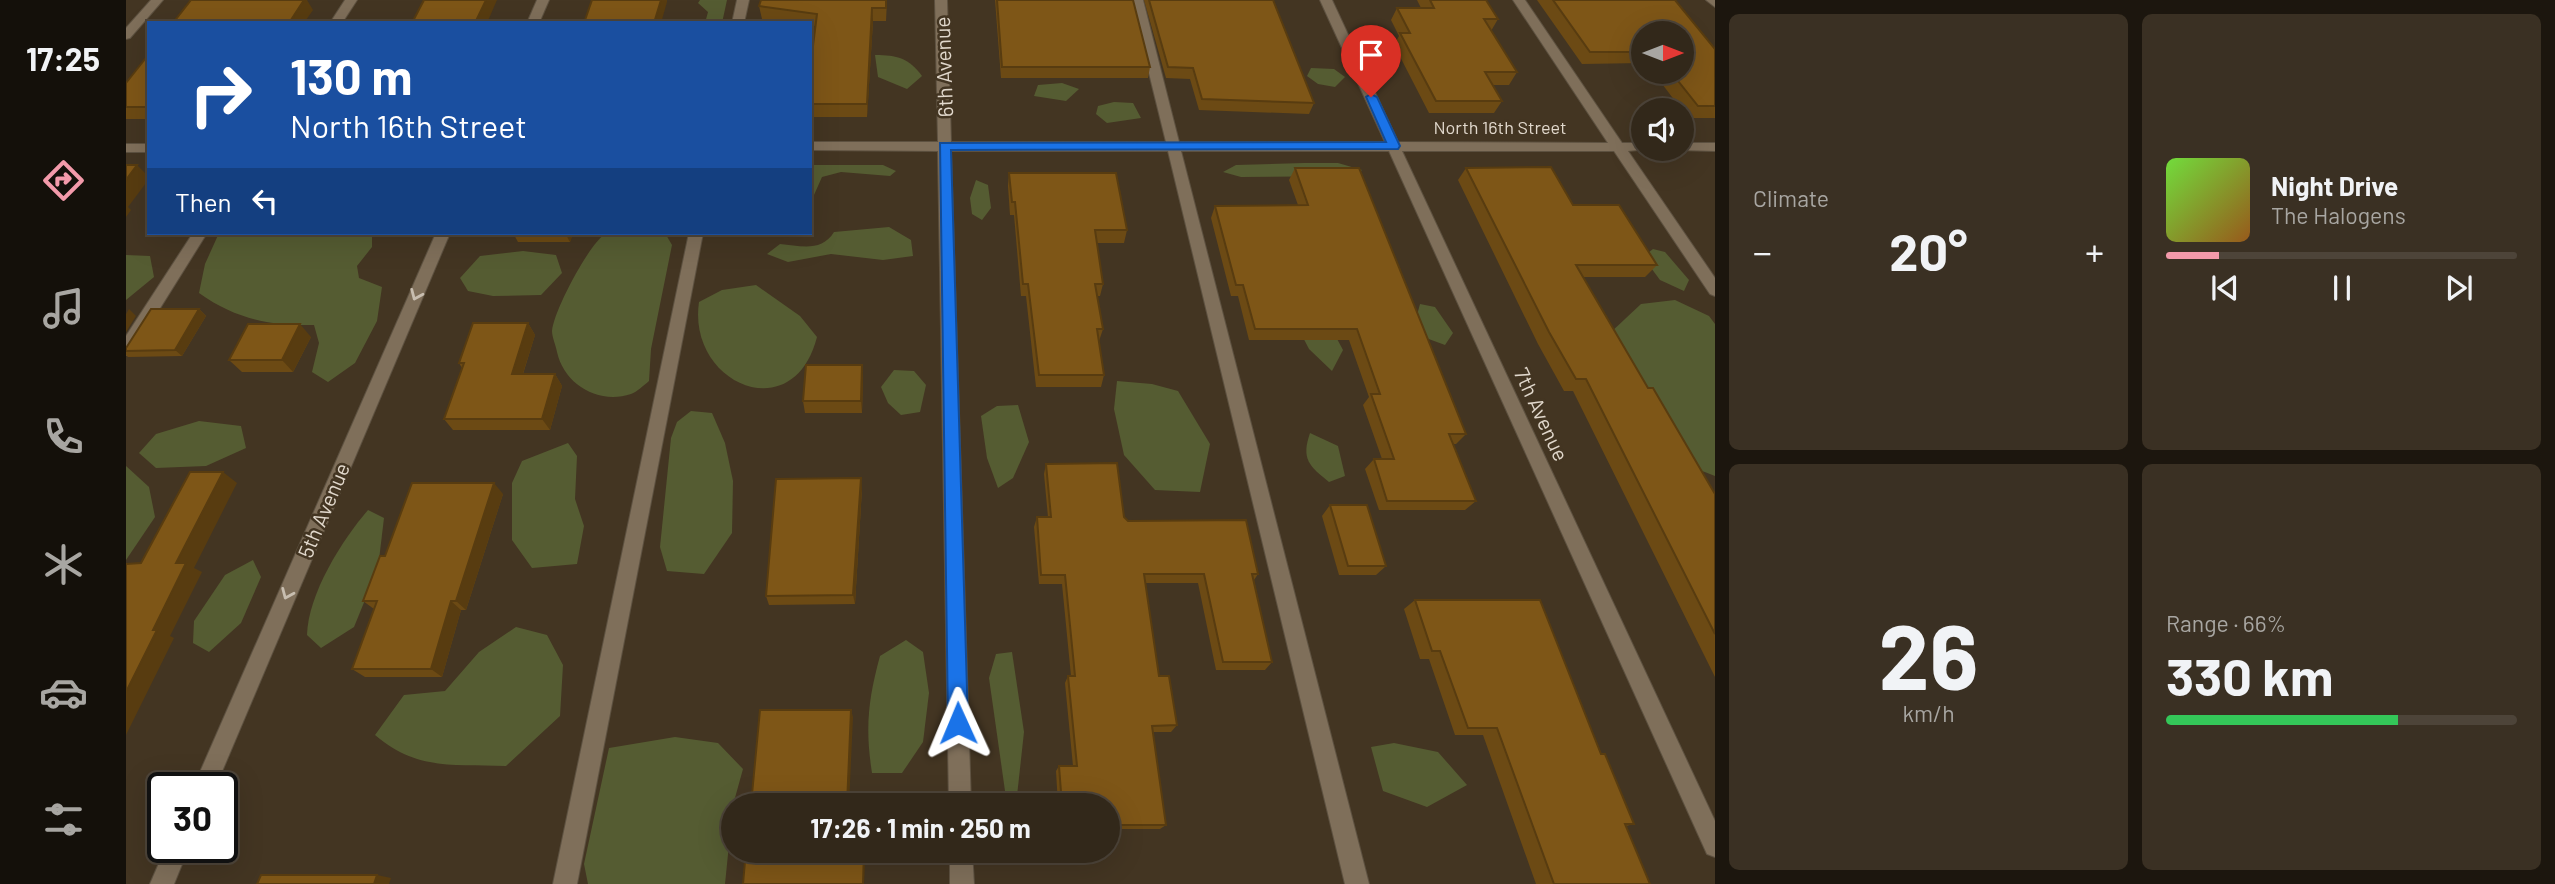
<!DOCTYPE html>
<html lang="en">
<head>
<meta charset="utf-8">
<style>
  body { margin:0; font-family:Barlow,sans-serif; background:#3a3023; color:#f1f3f6; height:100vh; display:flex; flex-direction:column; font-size:26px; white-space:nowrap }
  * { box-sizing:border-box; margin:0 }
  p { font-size:23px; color:#a8a6a2 }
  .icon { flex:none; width:38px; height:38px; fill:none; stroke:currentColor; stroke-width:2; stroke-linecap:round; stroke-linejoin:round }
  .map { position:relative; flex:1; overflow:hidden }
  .panel { display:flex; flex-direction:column; gap:14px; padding:14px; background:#1c160e; width:840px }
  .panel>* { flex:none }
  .guide { position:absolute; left:21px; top:21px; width:665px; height:214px; border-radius:0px; box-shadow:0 7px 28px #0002,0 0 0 2px #4d4439; background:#1a4fa0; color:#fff; overflow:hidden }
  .needle { width:46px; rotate:90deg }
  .fabs { position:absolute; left:1505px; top:21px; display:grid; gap:14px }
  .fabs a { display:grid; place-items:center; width:63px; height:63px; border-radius:50%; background:#32281a; box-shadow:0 7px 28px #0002,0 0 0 2px #4d4439; font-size:35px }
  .speed { position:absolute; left:21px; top:772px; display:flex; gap:14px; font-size:35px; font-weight:700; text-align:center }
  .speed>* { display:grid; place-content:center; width:91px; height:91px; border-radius:50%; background:#32281a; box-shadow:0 7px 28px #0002,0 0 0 2px #4d4439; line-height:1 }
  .speed .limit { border:4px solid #111; border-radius:10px; background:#fff; color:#111 }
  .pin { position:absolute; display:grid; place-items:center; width:60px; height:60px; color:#fff; margin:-72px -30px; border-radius:50% 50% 50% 0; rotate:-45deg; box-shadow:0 0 7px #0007 }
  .pin .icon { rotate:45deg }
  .me { position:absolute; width:77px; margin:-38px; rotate:359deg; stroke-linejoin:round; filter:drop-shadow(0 0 5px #0008) }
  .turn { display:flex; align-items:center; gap:24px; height:147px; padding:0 28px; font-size:32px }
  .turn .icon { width:91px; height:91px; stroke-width:2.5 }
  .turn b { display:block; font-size:49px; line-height:60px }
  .then { display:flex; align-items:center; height:66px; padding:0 28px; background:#0003; gap:14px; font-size:26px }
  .big { font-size:52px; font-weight:700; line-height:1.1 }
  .panel .widget { flex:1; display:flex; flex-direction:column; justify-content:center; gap:10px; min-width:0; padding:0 24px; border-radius:10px; background:#3a3023 }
  .panel .dial { align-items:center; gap:0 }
  .dial b { font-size:91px; line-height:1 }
  .song { display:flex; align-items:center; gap:21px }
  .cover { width:84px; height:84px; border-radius:10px; background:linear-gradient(135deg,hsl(100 70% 55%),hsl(30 70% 35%)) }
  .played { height:7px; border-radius:4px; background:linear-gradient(90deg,#f39aaa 15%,#4d4439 15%) }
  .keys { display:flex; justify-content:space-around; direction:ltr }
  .heat { display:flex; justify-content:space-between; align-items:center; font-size:38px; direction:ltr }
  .charge { height:10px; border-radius:5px; background:linear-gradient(90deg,#34c759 66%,#4d4439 0) }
  .panel .tiles { flex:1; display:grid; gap:14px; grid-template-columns:repeat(2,1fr) }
  .trip { position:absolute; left:595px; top:793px; width:399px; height:70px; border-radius:35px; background:#32281a; box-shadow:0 7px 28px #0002,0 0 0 2px #4d4439; font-weight:700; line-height:70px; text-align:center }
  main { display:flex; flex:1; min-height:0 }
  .dock { display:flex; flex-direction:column; width:126px; justify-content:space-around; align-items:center; background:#14100a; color:#a8a6a2 }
  .dock .icon { width:49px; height:49px }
  .dock .active { color:#f39aaa }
  .dock b { font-size:32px; color:#f1f3f6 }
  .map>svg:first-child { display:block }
  .green { fill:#555c32 }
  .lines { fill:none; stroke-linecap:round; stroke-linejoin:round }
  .minor-casing { stroke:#5d5140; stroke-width:2 }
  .minor { fill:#7f6f5a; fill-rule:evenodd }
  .wall { fill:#6c4a14 }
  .shaded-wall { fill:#583c10 }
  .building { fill:#7e5617; stroke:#583c10; stroke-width:2 }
  .oneway { stroke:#c8beb0 }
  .route { fill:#1a73e8; stroke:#114b97; stroke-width:2 }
  .labels { text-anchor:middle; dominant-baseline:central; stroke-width:5; stroke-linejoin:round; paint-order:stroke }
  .far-street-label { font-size:18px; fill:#e1d8cc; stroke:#433522 }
  .street-label { font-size:21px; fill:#e1d8cc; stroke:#433522 }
</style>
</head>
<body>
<main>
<nav class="dock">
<b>17:25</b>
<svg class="icon active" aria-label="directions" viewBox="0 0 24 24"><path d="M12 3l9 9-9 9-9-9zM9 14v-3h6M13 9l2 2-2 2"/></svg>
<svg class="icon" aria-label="music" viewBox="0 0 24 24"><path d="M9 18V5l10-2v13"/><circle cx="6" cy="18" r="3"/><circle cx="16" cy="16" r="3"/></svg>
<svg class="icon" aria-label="phone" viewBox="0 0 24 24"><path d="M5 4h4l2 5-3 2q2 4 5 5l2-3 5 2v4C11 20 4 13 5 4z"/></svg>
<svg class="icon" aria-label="climate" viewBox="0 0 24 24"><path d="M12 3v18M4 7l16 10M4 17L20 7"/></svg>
<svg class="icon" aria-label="car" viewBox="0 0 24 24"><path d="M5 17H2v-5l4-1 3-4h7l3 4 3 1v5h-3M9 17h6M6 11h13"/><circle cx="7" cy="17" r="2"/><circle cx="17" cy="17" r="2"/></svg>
<svg class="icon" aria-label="filters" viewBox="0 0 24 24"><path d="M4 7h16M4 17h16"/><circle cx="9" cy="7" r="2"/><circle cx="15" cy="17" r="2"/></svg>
</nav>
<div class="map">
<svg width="1589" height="884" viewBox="0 0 1589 884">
  <rect width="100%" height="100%" fill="#433522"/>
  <g class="green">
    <polygon points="574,0 601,0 596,23 579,23 582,12 572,3"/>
    <path d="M 749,55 C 771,55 783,58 796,76 L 781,89 L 752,77 Z"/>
    <polygon points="1185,68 1208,69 1219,77 1209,87 1192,84 1181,76"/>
    <polygon points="936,83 953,89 940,101 908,96 912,85"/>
    <polygon points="988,102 1007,103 1015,118 981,123 970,114 972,106"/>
    <polygon points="1178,163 1212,163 1236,170 1229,176 1115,177 1097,172 1110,165"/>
    <polygon points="684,165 757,165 770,171 764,176 715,172 696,177 684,204"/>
    <polygon points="850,180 862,185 865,208 856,220 846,214 844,198"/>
    <path d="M 763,227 L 785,240 L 787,256 L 757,260 L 705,254 L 662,262 L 641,254 L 654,244 C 675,246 696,252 708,232 Z"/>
    <path d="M 93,233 L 246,234 L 246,247 L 231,266 L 233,278 L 256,287 L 251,321 L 229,363 L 202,382 L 186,372 L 193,343 L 188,325 C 145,326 109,319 73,293 L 79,264 Z"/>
    <path d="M 480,233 L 539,233 L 546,245 L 525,349 L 523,381 C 518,385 511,392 505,394 C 472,405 438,384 431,352 C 430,346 426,337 426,331 C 428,310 463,244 480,233 Z"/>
    <polygon points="1527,249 1539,252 1563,280 1558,291 1534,280 1517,257"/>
    <polygon points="397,251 430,255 436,273 415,295 367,296 342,291 334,278 354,256"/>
    <polygon points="0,255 24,256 28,277 0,300"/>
    <path d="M 630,285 L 674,316 L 691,337 C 667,430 561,383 573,302 L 596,290 Z"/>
    <polygon points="1549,300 1583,316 1589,324 1589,476 1566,467 1483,334 1515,304"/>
    <polygon points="1294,304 1309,307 1327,333 1319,345 1300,338 1290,319"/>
    <polygon points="1195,309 1217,350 1206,371 1183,349 1170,324"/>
    <polygon points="768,370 788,371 800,385 794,412 775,415 762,403 755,387"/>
    <polygon points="991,381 1026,384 1052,391 1084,444 1074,492 1029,490 998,455 988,409"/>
    <polygon points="892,405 903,442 887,478 872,488 861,458 855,416 871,406"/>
    <polygon points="565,411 586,413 599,443 607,481 606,533 578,574 541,571 534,547 545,438 551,422"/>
    <polygon points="73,421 115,426 120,448 80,466 30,468 13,453 30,434"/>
    <path d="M 1184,433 L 1212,446 L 1219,476 L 1203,482 C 1183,466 1175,459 1184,433 Z"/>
    <polygon points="442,443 451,456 449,499 458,526 451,564 406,568 386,540 386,483 396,461"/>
    <polygon points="0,466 23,487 29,517 0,560"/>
    <path d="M 242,510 L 258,518 L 252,568 L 228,627 L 195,648 L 181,635 C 182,594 216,540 242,510 Z"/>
    <polygon points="127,560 135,577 115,623 83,652 67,643 68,621 99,575"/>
    <path d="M 390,627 L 421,635 L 437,665 L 434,716 L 380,766 C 328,764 291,771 249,735 L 278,695 L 319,691 L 353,652 Z"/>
    <path d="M 780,640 L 797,652 L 803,693 L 797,742 L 776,773 L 746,773 C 739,728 742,700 754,656 Z"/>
    <polygon points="886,652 898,732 890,805 881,805 863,678 870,654"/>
    <polygon points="549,737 592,743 617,769 607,805 599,884 462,884 458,864 483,748"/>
    <polygon points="1268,743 1312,752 1341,785 1301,807 1257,791 1245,747"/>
  </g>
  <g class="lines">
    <defs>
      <g id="minor">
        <polygon points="25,0 37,0 4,38 0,39 0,28"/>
        <polygon points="219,0 231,0 216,23 204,23"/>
        <polygon points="411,0 423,0 413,23 401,23"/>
        <polygon points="611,0 623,0 618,23 606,23"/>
        <polygon points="809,0 821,0 825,142 1040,142 1005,0 1017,0 1053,142 1259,142 1194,0 1206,0 1272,142 1482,143 1387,0 1399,0 1496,143 1517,143 1517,149 1523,149 1502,151 1589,278 1589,296 1584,294 1488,151 1276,151 1589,821 1589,857 1581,854 1263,151 1055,151 1243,884 1219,884 1042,151 825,151 845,805 823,805 812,151 684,150 684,142 812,142"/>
        <polygon points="1580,0 1589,0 1589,7"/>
        <polygon points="1556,143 1589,143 1589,151 1551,150 1556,149"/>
        <rect x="0" y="144" width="23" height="8"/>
        <polygon points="67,233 81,233 6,353 0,355 0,336"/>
        <polygon points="310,233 324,233 89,788 67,788"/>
        <polygon points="563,233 577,233 451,884 427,884"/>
        <polygon points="40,847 63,847 48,884 24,884"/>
        <polygon points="824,850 846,850 848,884 824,884"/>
      </g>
    </defs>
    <use href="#minor" class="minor-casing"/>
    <use href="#minor" class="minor"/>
  </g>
  <g class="wall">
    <polygon points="635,0 761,0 760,21 747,21 741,117 684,117 684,69 689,26 684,25 684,23 665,23 636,19 633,6"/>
    <polygon points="869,0 1007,0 1024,67 1022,78 875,78"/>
    <polygon points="1018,0 1147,0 1188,103 1183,114 1073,110 1064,79 1040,78"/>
    <polygon points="1291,0 1360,0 1372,19 1365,31 1391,72 1383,85 1366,85 1376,101 1368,113 1303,113 1268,45 1273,36 1265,20 1271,8 1295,8"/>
    <polygon points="1411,0 1549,0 1589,49 1589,118 1562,118 1527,72 1556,72 1517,33 1517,63 1456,64"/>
    <polygon points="23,54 23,119 0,119 0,83"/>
    <polygon points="1169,168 1340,434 1330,444 1327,444 1350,501 1339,510 1253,510 1239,469 1248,459 1256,459 1237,405 1243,397 1223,340 1123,340 1112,296 1105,296 1085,218 1089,206 1172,205 1163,180"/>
    <polygon points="1340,168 1447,205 1531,265 1519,277 1457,277 1522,388 1589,494 1589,677 1447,391 1438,391 1412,344 1332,180"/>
    <polygon points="883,173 1001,230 998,243 971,243 977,284 974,296 971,296 977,329 973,341 978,375 975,387 910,387 900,296 895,296 888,215 884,215 882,186"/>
    <polygon points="387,233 447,233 444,242 392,242"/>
    <polygon points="73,309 80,316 56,356 2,357 0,355 0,348"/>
    <polygon points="402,323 409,335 397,374 429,374 436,386 424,430 327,430 318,419 336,368 333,363"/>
    <polygon points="185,337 167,372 116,372 103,360"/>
    <polygon points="737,377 736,413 679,413 677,401"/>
    <polygon points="920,464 998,517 1002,521 1132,574 1128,580 1146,662 1139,670 1090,670 1072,583 1019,583 1033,676 1051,725 1045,732 1027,732 1040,825 1034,829 982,829 982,805 932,805 930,771 933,766 947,766 939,683 942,676 945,676 936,584 913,584 908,527 911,517 922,517 918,474"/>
    <polygon points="736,489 729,604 643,605 640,596"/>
    <polygon points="377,494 340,610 335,610 316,677 239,677 226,669 248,609 237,601 259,556"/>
    <polygon points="1204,505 1260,566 1250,575 1213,575 1196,516"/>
    <polygon points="1289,600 1475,754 1508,824 1500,826 1524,884 1410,884 1357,735 1329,735 1303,659 1294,659 1278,609"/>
  </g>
  <g class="shaded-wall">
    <polygon points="178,0 181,0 187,10 178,23 163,23"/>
    <polygon points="360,0 371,0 361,23 349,23"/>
    <polygon points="535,0 541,0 541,2 535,23 528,23"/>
    <polygon points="746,8 747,21 741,117 741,104"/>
    <polygon points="11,165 23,177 23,179 2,207 5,210 0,217 0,180"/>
    <polygon points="439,233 447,233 444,242"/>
    <polygon points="3,309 10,316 0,332 0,314"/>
    <polygon points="73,309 80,316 56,356 49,350"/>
    <polygon points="402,323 409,335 393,386 386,374"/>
    <polygon points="174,324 185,337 167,372 156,360"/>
    <polygon points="736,365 737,377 736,413 735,401"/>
    <polygon points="429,374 436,386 424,430 416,419"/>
    <polygon points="97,472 111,483 68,568 76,572 44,636 48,638 0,735 0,692 27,630 50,563"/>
    <polygon points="735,478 736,489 729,604 727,595"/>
    <polygon points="368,483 377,494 340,610 330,601"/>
    <polygon points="325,601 335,610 316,677 305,669"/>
    <polygon points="725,710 727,717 723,805 721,805"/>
    <polygon points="738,850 739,850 738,884 737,884"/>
    <polygon points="251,875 265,878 263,884 248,884"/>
  </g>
  <g class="building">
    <polygon points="65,0 178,0 163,23 47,23"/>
    <polygon points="298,0 360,0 349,23 276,23 277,21 287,21"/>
    <polygon points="466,0 535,0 528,23 458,23"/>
    <polygon points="635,0 760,0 760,8 746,8 741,104 684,104 684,69 691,14 633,6"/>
    <polygon points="871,0 1007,0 1024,67 876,67"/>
    <polygon points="1023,0 1147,0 1188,103 1076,99 1067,68 1042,67"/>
    <polygon points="1304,0 1360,0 1372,19 1358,19 1391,72 1359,72 1376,101 1310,101 1274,33 1284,33 1271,8 1308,8"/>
    <polygon points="1427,0 1549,0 1589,49 1589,106 1572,106 1545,72 1556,72 1556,33 1517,33 1517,52 1464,52"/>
    <polygon points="23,54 23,107 0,107 0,83"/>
    <polygon points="0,165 11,165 0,180"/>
    <polygon points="1425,167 1447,205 1493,205 1531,265 1450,265 1522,388 1527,388 1589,494 1589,634 1460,379 1450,379 1423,332 1340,168"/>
    <polygon points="1169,168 1233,168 1340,434 1323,434 1350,501 1261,501 1248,459 1268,459 1245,394 1254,394 1231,329 1129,329 1117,285 1110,285 1089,206 1182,205"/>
    <polygon points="883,173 990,173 1001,230 969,230 977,284 969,284 977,329 971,329 978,375 913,375 902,284 897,284 889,202 886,202"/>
    <polygon points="25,309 73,309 49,350 0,351 0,348"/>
    <polygon points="347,323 402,323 386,374 429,374 416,419 318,419 338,363 333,363"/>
    <polygon points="122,324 174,324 156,360 103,360"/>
    <polygon points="680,365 736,365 735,401 677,401"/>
    <polygon points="991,463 998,517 1002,521 1120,520 1132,574 1126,574 1146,662 1097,662 1078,574 1018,574 1033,676 1043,676 1051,725 1026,726 1040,825 982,825 982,805 936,805 933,766 951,766 942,676 949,676 939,575 915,575 911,517 925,517 920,464"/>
    <polygon points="64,472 97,472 50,563 60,563 27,630 31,630 0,692 0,564 15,563"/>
    <polygon points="735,478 727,595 640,596 650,479"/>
    <polygon points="286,483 368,483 330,601 325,601 305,669 226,669 251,601 237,601 254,556 259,556"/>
    <polygon points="1204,505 1241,505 1260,566 1222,566"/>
    <polygon points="1289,600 1414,600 1475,754 1479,754 1508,824 1499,824 1524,884 1428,884 1371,728 1342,728 1314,651 1306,651"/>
    <polygon points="634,710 725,710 721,805 625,805"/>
    <polygon points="620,850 738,850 737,884 617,884"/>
    <polygon points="135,875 251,875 248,884 131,884"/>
  </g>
  <defs><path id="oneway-chevron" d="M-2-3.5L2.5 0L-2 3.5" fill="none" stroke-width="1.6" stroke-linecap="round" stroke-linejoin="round" transform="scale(1.75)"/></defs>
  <g class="oneway">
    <use href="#oneway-chevron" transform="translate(290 295) rotate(113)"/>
    <use href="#oneway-chevron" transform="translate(161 594) rotate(113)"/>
  </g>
  <polygon class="route" points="1245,94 1251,97 1274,146 1272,149 825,150 842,723 839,729 832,732 825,729 822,723 814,143 1260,142 1240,97"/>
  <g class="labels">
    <g class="far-street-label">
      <text x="1374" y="127">North 16th Street</text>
    </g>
    <g class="street-label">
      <text transform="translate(817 67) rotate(-92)">6th Avenue</text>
      <text transform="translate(1416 414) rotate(65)">7th Avenue</text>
      <text transform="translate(197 510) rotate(-67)">5th Avenue</text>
    </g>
  </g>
</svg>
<div class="fabs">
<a><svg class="needle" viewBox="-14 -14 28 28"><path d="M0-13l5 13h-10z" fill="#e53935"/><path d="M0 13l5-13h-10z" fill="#a8a6a2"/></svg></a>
<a><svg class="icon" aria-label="sound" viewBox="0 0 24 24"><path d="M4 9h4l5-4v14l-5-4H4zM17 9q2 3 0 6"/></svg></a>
</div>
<div class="speed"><div class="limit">30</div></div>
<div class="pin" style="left:1245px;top:97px;background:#d93025"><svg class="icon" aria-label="arrive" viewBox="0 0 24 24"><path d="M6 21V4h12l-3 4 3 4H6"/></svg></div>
<svg class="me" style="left:832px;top:723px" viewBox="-20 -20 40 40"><path d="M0-17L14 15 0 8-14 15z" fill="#1a73e8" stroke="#fff" stroke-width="4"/></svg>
<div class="trip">17:26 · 1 min · 250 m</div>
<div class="guide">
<div class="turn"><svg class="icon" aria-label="right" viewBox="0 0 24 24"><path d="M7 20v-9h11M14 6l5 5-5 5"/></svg><div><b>130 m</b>North 16th Street</div></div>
<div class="then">Then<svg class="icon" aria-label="left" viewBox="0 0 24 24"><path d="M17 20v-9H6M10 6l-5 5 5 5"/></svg></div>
</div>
</div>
<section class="panel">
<div class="tiles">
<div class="widget"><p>Climate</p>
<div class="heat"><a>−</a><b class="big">20°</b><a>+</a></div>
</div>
<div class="widget">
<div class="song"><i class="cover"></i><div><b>Night Drive</b><p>The Halogens</p></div></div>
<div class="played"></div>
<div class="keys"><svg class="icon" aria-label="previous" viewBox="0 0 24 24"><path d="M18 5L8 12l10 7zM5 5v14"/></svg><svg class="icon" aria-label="pause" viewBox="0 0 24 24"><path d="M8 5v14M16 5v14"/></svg><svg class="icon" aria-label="next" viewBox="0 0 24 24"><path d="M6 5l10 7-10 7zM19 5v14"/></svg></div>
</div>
<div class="widget dial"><b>26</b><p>km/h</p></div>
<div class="widget"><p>Range · 66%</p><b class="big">330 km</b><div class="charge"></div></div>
</div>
</section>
</main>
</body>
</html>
